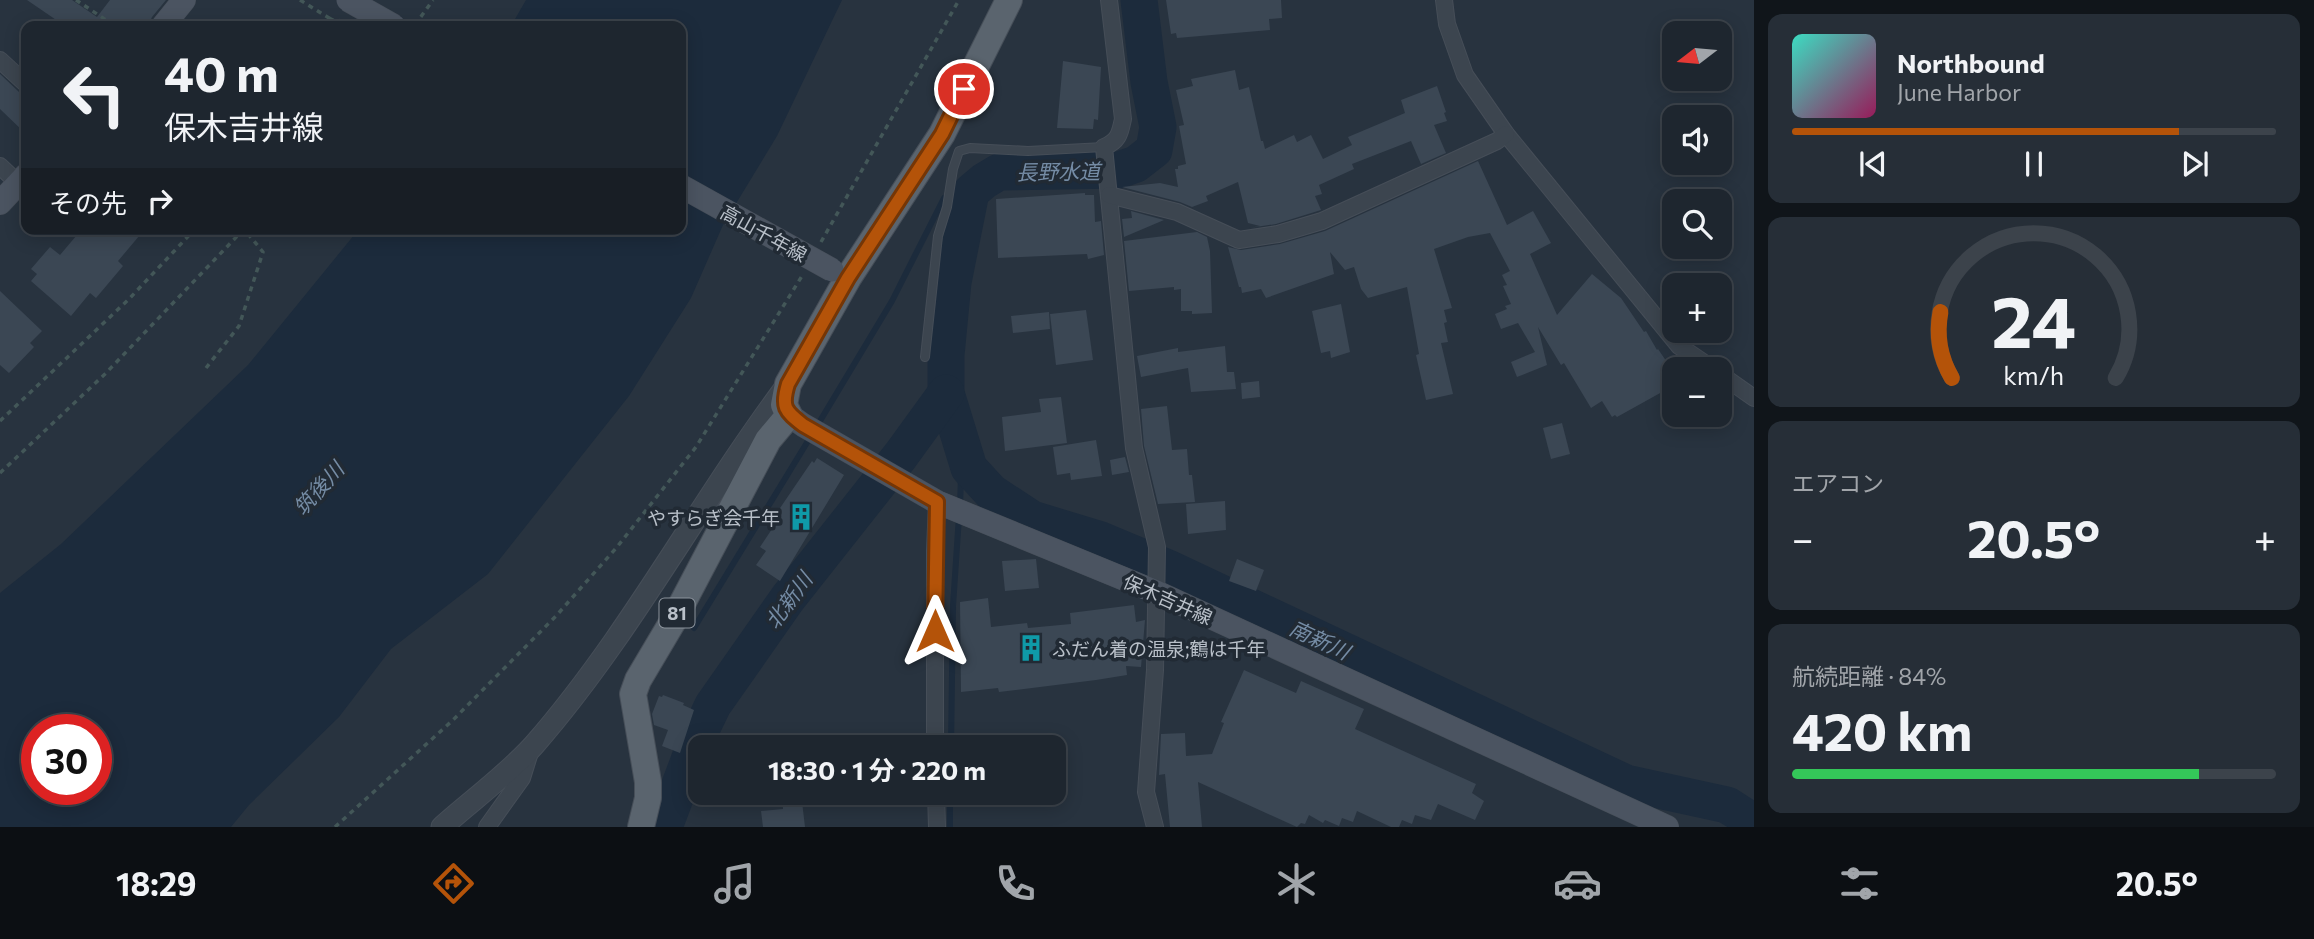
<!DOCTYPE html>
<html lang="ja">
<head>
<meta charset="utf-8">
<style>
  body { margin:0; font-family:Commissioner,"Noto Sans JP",sans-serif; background:#262e37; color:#f1f3f6; height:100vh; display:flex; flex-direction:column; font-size:26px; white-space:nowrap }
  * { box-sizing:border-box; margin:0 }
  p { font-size:23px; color:#a1a5aa }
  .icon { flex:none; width:38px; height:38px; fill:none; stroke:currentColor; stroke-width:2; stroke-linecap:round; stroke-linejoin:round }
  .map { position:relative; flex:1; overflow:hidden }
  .details { display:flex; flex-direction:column; gap:14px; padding:14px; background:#10151a; width:560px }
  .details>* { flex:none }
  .top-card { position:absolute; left:21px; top:21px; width:665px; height:214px; border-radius:14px; box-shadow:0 4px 18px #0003,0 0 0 2px #3c434b; background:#1e262f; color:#f1f3f6; overflow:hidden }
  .needle { width:46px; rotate:254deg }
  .fabs { position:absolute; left:1662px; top:21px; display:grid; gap:14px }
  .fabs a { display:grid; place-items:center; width:70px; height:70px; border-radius:14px; background:#1e262f; box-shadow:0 4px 18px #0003,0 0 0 2px #3c434b; font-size:35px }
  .speed { position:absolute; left:21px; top:714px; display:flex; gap:14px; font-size:35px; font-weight:700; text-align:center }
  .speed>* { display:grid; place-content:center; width:91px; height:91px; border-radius:50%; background:#1e262f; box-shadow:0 4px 18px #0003,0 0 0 2px #3c434b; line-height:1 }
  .speed .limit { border:10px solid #d22; background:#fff; color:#111 }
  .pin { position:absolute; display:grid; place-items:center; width:60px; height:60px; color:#fff; margin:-30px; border:4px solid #fff; border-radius:50%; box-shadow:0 2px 7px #0007 }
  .me { position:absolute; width:77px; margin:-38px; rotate:0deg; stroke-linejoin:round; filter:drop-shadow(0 0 5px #0008) }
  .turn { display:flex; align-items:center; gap:24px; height:147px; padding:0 28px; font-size:32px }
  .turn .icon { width:91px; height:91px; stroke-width:2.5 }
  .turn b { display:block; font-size:49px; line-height:60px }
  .then { display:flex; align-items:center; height:66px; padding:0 28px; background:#0003; gap:14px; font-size:26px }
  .big { font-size:52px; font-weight:700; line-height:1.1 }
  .details .widget { flex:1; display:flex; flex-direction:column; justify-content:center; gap:10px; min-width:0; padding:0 24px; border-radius:14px; background:#262e37 }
  .details .dial { align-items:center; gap:0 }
  .dial svg { height:182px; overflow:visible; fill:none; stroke:#3c434b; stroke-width:7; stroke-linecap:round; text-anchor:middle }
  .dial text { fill:#f1f3f6; stroke:none }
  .song { display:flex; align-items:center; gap:21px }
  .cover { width:84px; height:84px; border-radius:10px; background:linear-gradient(135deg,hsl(170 70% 55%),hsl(330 70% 35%)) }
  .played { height:7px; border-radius:4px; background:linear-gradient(90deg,#b45309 80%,#3c434b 80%) }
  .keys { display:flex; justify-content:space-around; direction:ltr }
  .heat { display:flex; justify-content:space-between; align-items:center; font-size:38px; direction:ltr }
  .charge { height:10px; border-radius:5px; background:linear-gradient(90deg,#34c759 84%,#3c434b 0) }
  .trip { position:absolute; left:688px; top:735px; width:378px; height:70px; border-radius:14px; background:#1e262f; box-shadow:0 4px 18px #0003,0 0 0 2px #3c434b; font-weight:700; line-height:70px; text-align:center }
  .dock { display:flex; height:112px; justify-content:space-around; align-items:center; background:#0c0f13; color:#a1a5aa }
  .dock .icon { width:49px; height:49px }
  .dock .current { color:#b45309 }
  .dock b { font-size:32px; color:#f1f3f6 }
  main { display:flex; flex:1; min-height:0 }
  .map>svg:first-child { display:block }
  .water { fill:#1c2b3c; fill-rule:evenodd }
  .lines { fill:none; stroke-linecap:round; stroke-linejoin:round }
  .stream { stroke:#1c2b3c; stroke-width:6 }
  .river { stroke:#1c2b3c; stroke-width:37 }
  .building { fill:#3b4754 }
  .service-casing { stroke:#464e58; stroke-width:10 }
  .minor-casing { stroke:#464e58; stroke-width:18 }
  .tertiary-casing { stroke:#464e58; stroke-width:23 }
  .secondary-casing { stroke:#464e58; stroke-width:24 }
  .primary-casing { stroke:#464e58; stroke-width:28 }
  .path { stroke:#435758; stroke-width:3.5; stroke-dasharray:5 5; stroke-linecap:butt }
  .service { stroke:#3c454f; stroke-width:8 }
  .minor { stroke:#3c454f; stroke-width:16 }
  .tertiary { stroke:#3c454f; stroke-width:21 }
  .secondary { stroke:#4b5461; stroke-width:23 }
  .primary { stroke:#5a646e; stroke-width:26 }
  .secondary-bridge-casing { stroke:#464e58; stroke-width:24; stroke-linecap:butt }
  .secondary-bridge { stroke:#4b5461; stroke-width:23 }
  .route-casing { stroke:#753606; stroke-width:18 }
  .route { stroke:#b45309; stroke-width:12 }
  .labels { text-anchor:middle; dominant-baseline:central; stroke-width:7; stroke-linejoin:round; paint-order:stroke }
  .shield { fill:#212a34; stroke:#8b939c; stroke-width:2 }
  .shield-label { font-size:18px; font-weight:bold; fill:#b9c0c9 }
  .street-label { font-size:19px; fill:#b9c0c9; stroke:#212a34 }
  .poi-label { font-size:19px; fill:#b9c0c9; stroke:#212a34; text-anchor:end }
  .water-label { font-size:21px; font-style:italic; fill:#758ca5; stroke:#212a34 }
</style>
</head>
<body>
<main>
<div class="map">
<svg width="1754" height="827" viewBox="0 0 1754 827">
  <rect width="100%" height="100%" fill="#28333f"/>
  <path class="water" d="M 526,0 L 842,0 L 777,136 L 723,225 L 691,298 L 629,396 L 488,574 L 391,649 L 339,717 L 249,805 L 231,827 L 0,827 L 0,593 L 61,544 L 248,365 L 359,229 L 681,229 L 681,26 L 511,26 ZM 37,730 L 96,730 L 96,789 L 37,789 Z"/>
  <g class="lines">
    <g class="stream">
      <polyline points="817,426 892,301 944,198 971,192"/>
      <polyline points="960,505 961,478 969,468"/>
      <polyline points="694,628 811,436"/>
      <polyline points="951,747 953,606 959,516"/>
      <polyline points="950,827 950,793"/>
    </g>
    <g class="river">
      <polyline points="1139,0 1149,82 1158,127 1154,150 1136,164 1119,170 999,172 984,181 971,192 953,282 946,355 946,393 969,468 991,492 1032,519 1101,540 1168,568 1626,783 1727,805 1754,822"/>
      <polyline points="664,827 699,734 713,705 788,598 901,455 946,393"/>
    </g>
  </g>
  <g class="building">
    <polygon points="27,0 72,0 97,17 110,0 166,0 152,17 148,26 65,26"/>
    <polygon points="1166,0 1281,0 1282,18 1269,19 1270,30 1177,38 1176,33 1171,34"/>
    <polygon points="1063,61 1101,67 1098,120 1094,119 1093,129 1057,128"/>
    <polygon points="1235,70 1239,90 1249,87 1261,141 1263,141 1265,149 1294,135 1297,142 1311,135 1323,159 1352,145 1348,137 1405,113 1401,100 1437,86 1446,112 1444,113 1447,121 1434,125 1446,153 1421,164 1411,141 1352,164 1354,169 1319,185 1322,194 1315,196 1321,210 1276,224 1249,228 1260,226 1248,223 1238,182 1206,196 1208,201 1192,207 1180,202 1122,187 1160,183 1178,187 1175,169 1178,169 1178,166 1186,164 1179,126 1184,125 1176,90 1193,86 1191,79"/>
    <polygon points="0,74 19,92 26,94 26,134 0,109"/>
    <polygon points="1478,161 1507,225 1533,211 1551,243 1530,254 1557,315 1592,274 1621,298 1644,332 1646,331 1657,350 1658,349 1675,374 1675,381 1670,384 1671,387 1617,417 1615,415 1612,417 1602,401 1591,408 1564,363 1561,365 1538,327 1547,365 1517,377 1511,362 1535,352 1518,323 1501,329 1495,314 1507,309 1505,306 1511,304 1503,286 1507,285 1502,275 1510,271 1490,233 1468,237 1434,249 1452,308 1444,310 1447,322 1444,323 1448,342 1441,343 1453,394 1426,400 1416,355 1419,354 1407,287 1368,298 1361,289 1354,267 1345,270 1330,252 1334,274 1266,298 1261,289 1242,293 1241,287 1239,287 1228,247 1241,250 1280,244 1325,231"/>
    <polygon points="1085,193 1085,195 1094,195 1095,222 1101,221 1104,255 1088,259 1087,254 998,258 996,199"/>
    <polygon points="1131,211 1164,220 1124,237 1122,219 1132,218"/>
    <polygon points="82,229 145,229 118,261 123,266 96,298 90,293 71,316 31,281 37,274 31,269 50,247 60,255"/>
    <polygon points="1197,232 1207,237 1210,251 1212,313 1192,314 1192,311 1181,311 1181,289 1174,290 1174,287 1129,291 1124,241"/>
    <polygon points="0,291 42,331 30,343 34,347 9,373 0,365"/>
    <polygon points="1341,304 1350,352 1331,358 1330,351 1321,353 1312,311"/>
    <polygon points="1086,310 1093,360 1056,365 1050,314"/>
    <polygon points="1049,312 1050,329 1013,333 1011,316"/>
    <polygon points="1225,346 1227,372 1234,372 1236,389 1191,392 1188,368 1141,377 1137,356 1178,348 1178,352"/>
    <polygon points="1259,381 1260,397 1242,399 1241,383"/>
    <polygon points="1061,397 1067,443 1005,451 1002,417 1041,412 1039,399"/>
    <polygon points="1167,406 1172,450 1187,449 1189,475 1192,475 1195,502 1158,504 1144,446 1141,409"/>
    <polygon points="1562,423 1570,454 1551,459 1543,428"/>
    <polygon points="1096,440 1102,476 1071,480 1070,473 1057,475 1053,447"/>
    <polygon points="1125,457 1129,472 1112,475 1110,460"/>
    <polygon points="817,458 844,475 780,581 756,565 766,551 760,547 780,517 776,514 812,461 814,463"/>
    <polygon points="1225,501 1226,530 1188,534 1186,504"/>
    <polygon points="1036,559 1039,588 1005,591 1002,561"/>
    <polygon points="1237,559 1264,570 1256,591 1229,581"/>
    <polygon points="988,598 991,627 1027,623 1028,628 1071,624 1070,613 1134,605 1136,622 1145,620 1141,667 1126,666 1127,675 1096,680 999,692 998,688 961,692 960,602"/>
    <polygon points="1244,670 1296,693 1301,681 1364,709 1355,729 1476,784 1472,793 1484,801 1475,820 1438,804 1431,820 1415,815 1412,824 1402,820 1399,827 1391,827 1357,811 1353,822 1342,818 1339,826 1325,820 1323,823 1309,815 1305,824 1301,823 1297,827 1198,782 1202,827 1170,827 1165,774 1159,775 1161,734 1185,733 1186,756 1212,754 1224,723 1221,722"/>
    <polygon points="663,695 684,703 683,705 694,710 680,753 662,746 668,730 654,725 652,714 659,696 662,697"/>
    <polygon points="782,793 801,793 805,827 763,827 761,811 783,809"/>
  </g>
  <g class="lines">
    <defs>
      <polyline id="service" points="925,357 938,236 947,207 953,169 959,151 970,148 1028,151 1104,147"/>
      <g id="minor">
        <path d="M 1109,0 L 1123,119 C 1120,133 1119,141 1104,147 L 1134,448 L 1157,547 L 1155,670 L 1146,792 L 1155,827"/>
        <polyline points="1444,0 1447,24 1465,75 1506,134 1679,346 1713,369"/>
        <polyline points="0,60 26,84"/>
        <polyline points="0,166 18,183"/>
        <polyline points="1109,195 1177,212 1239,240 1278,234 1322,221 1497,141 1506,134"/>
        <polyline points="1720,374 1754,398"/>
        <polyline points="935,747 935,551 937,502"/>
        <polyline points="936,793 937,827"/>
        <polyline points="487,827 522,778 531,749"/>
      </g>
      <path id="tertiary" d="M 442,827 C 471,801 508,774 534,745 C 631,634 700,501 788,384"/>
      <g id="secondary">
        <polyline points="163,26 184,0"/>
        <polyline points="0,203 26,175"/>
        <polyline points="789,415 803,425 937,502 1156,592 1667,827"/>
      </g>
      <polyline id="primary" points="641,827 648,798 648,782 633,694 638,680 673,621 768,440 789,415 784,405 788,384 848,278 942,134 1009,0"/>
    </defs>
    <use href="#service" class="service-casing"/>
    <use href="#minor" class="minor-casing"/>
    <use href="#tertiary" class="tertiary-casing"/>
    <use href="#secondary" class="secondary-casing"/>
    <use href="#primary" class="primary-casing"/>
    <g class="path">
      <polyline points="76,0 115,26"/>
      <polyline points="300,0 329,18 326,26"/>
      <polyline points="329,18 339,23 341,19"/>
      <polyline points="415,25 433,0"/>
      <polyline points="821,242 959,0"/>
      <polyline points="206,368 239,326 263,252 244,229"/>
      <polyline points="0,421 129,299 195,229"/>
      <polyline points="0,473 105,374 244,229"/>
      <polyline points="335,827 453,720 556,616 617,547 696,447 802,276"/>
    </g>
    <use href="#service" class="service"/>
    <use href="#minor" class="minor"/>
    <use href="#tertiary" class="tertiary"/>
    <use href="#secondary" class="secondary"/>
    <use href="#primary" class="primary"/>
    <defs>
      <g id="secondary-bridge">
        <polyline points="348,0 394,26"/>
        <polyline points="681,186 832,270"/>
      </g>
    </defs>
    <use href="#secondary-bridge" class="secondary-bridge-casing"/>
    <use href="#secondary-bridge" class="secondary-bridge"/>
  </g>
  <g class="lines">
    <defs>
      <path id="route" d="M 935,631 L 937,502 L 803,425 C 785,411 781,407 788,384 L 848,278 L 942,134 L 964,89"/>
    </defs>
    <use href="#route" class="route-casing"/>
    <use href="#route" class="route"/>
  </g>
  <defs>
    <symbol id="building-bare" viewBox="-9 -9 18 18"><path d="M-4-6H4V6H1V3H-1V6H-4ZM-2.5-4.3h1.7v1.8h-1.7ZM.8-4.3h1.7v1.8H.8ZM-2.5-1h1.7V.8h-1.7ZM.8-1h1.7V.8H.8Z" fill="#0f9aa8" stroke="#212a34" stroke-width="2.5" paint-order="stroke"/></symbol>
  </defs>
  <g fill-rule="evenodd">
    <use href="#building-bare" x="782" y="498" width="38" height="38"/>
    <use href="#building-bare" x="1012" y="629" width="38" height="38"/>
  </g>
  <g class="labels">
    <rect class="shield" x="659.5" y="598.5" width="35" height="29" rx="5"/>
    <g class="shield-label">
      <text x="677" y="613">81</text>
    </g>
    <g class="street-label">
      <text transform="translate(764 233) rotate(29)">高山千年線</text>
      <text transform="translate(1168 599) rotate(24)">保木吉井線</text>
    </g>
    <g class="poi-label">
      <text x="780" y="517">やすらぎ会千年</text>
      <text x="1052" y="648" text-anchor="start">ふだん着の温泉;鶴は千年</text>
    </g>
    <g class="water-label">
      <text transform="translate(1058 171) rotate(-1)">長野水道</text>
      <text transform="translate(318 488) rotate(-48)">筑後川</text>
      <text transform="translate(788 600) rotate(-54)">北新川</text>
      <text transform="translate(1320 639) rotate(25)">南新川</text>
    </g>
  </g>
</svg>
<div class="fabs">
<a><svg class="needle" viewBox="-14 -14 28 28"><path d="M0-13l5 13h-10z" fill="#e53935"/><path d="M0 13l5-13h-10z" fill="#a1a5aa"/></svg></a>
<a><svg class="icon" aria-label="sound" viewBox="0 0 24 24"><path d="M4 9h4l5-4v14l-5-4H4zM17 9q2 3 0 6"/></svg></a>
<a><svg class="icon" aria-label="search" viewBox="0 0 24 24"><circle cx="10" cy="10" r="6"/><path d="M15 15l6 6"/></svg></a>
<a>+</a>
<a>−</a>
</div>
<div class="speed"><div class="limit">30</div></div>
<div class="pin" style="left:964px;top:89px;background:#d93025"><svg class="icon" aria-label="arrive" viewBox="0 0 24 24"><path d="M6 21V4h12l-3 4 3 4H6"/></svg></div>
<svg class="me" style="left:935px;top:631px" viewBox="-20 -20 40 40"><path d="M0-17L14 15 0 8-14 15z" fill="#b45309" stroke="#fff" stroke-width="4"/></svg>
<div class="trip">18:30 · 1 分 · 220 m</div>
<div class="top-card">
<div class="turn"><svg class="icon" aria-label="left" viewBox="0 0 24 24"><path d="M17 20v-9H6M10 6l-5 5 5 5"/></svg><div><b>40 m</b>保木吉井線</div></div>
<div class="then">その先<svg class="icon" aria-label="right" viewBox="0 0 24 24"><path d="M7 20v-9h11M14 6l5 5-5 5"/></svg></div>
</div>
</div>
<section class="details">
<div class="widget">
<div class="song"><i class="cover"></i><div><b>Northbound</b><p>June Harbor</p></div></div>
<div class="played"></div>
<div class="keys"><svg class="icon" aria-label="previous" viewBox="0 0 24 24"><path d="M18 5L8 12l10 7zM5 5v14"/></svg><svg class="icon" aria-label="pause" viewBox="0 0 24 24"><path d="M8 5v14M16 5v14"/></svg><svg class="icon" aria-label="next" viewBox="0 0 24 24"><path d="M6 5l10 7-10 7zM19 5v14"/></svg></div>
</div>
<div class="widget dial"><svg viewBox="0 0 100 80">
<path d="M14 69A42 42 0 1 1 86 69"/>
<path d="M14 69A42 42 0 0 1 9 40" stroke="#b45309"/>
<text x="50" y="56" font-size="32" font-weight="700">24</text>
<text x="50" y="72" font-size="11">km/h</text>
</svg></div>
<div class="widget"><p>エアコン</p>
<div class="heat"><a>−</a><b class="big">20.5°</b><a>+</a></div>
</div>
<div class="widget"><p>航続距離 · 84%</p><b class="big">420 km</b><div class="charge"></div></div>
</section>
</main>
<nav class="dock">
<b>18:29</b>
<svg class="icon current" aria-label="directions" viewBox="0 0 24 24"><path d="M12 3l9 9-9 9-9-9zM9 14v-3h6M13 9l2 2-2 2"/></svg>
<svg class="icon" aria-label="music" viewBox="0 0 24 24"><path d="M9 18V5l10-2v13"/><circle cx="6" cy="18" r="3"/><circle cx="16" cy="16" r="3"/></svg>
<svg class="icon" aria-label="phone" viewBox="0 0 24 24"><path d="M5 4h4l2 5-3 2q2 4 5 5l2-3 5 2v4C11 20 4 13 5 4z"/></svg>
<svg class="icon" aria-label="climate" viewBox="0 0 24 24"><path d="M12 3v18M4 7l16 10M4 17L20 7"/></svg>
<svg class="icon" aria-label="car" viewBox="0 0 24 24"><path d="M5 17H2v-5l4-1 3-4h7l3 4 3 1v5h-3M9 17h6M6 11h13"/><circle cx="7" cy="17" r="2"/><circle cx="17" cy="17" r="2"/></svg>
<svg class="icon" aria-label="filters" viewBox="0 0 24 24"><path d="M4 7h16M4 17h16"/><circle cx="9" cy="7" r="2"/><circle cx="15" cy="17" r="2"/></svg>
<b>20.5°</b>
</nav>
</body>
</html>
